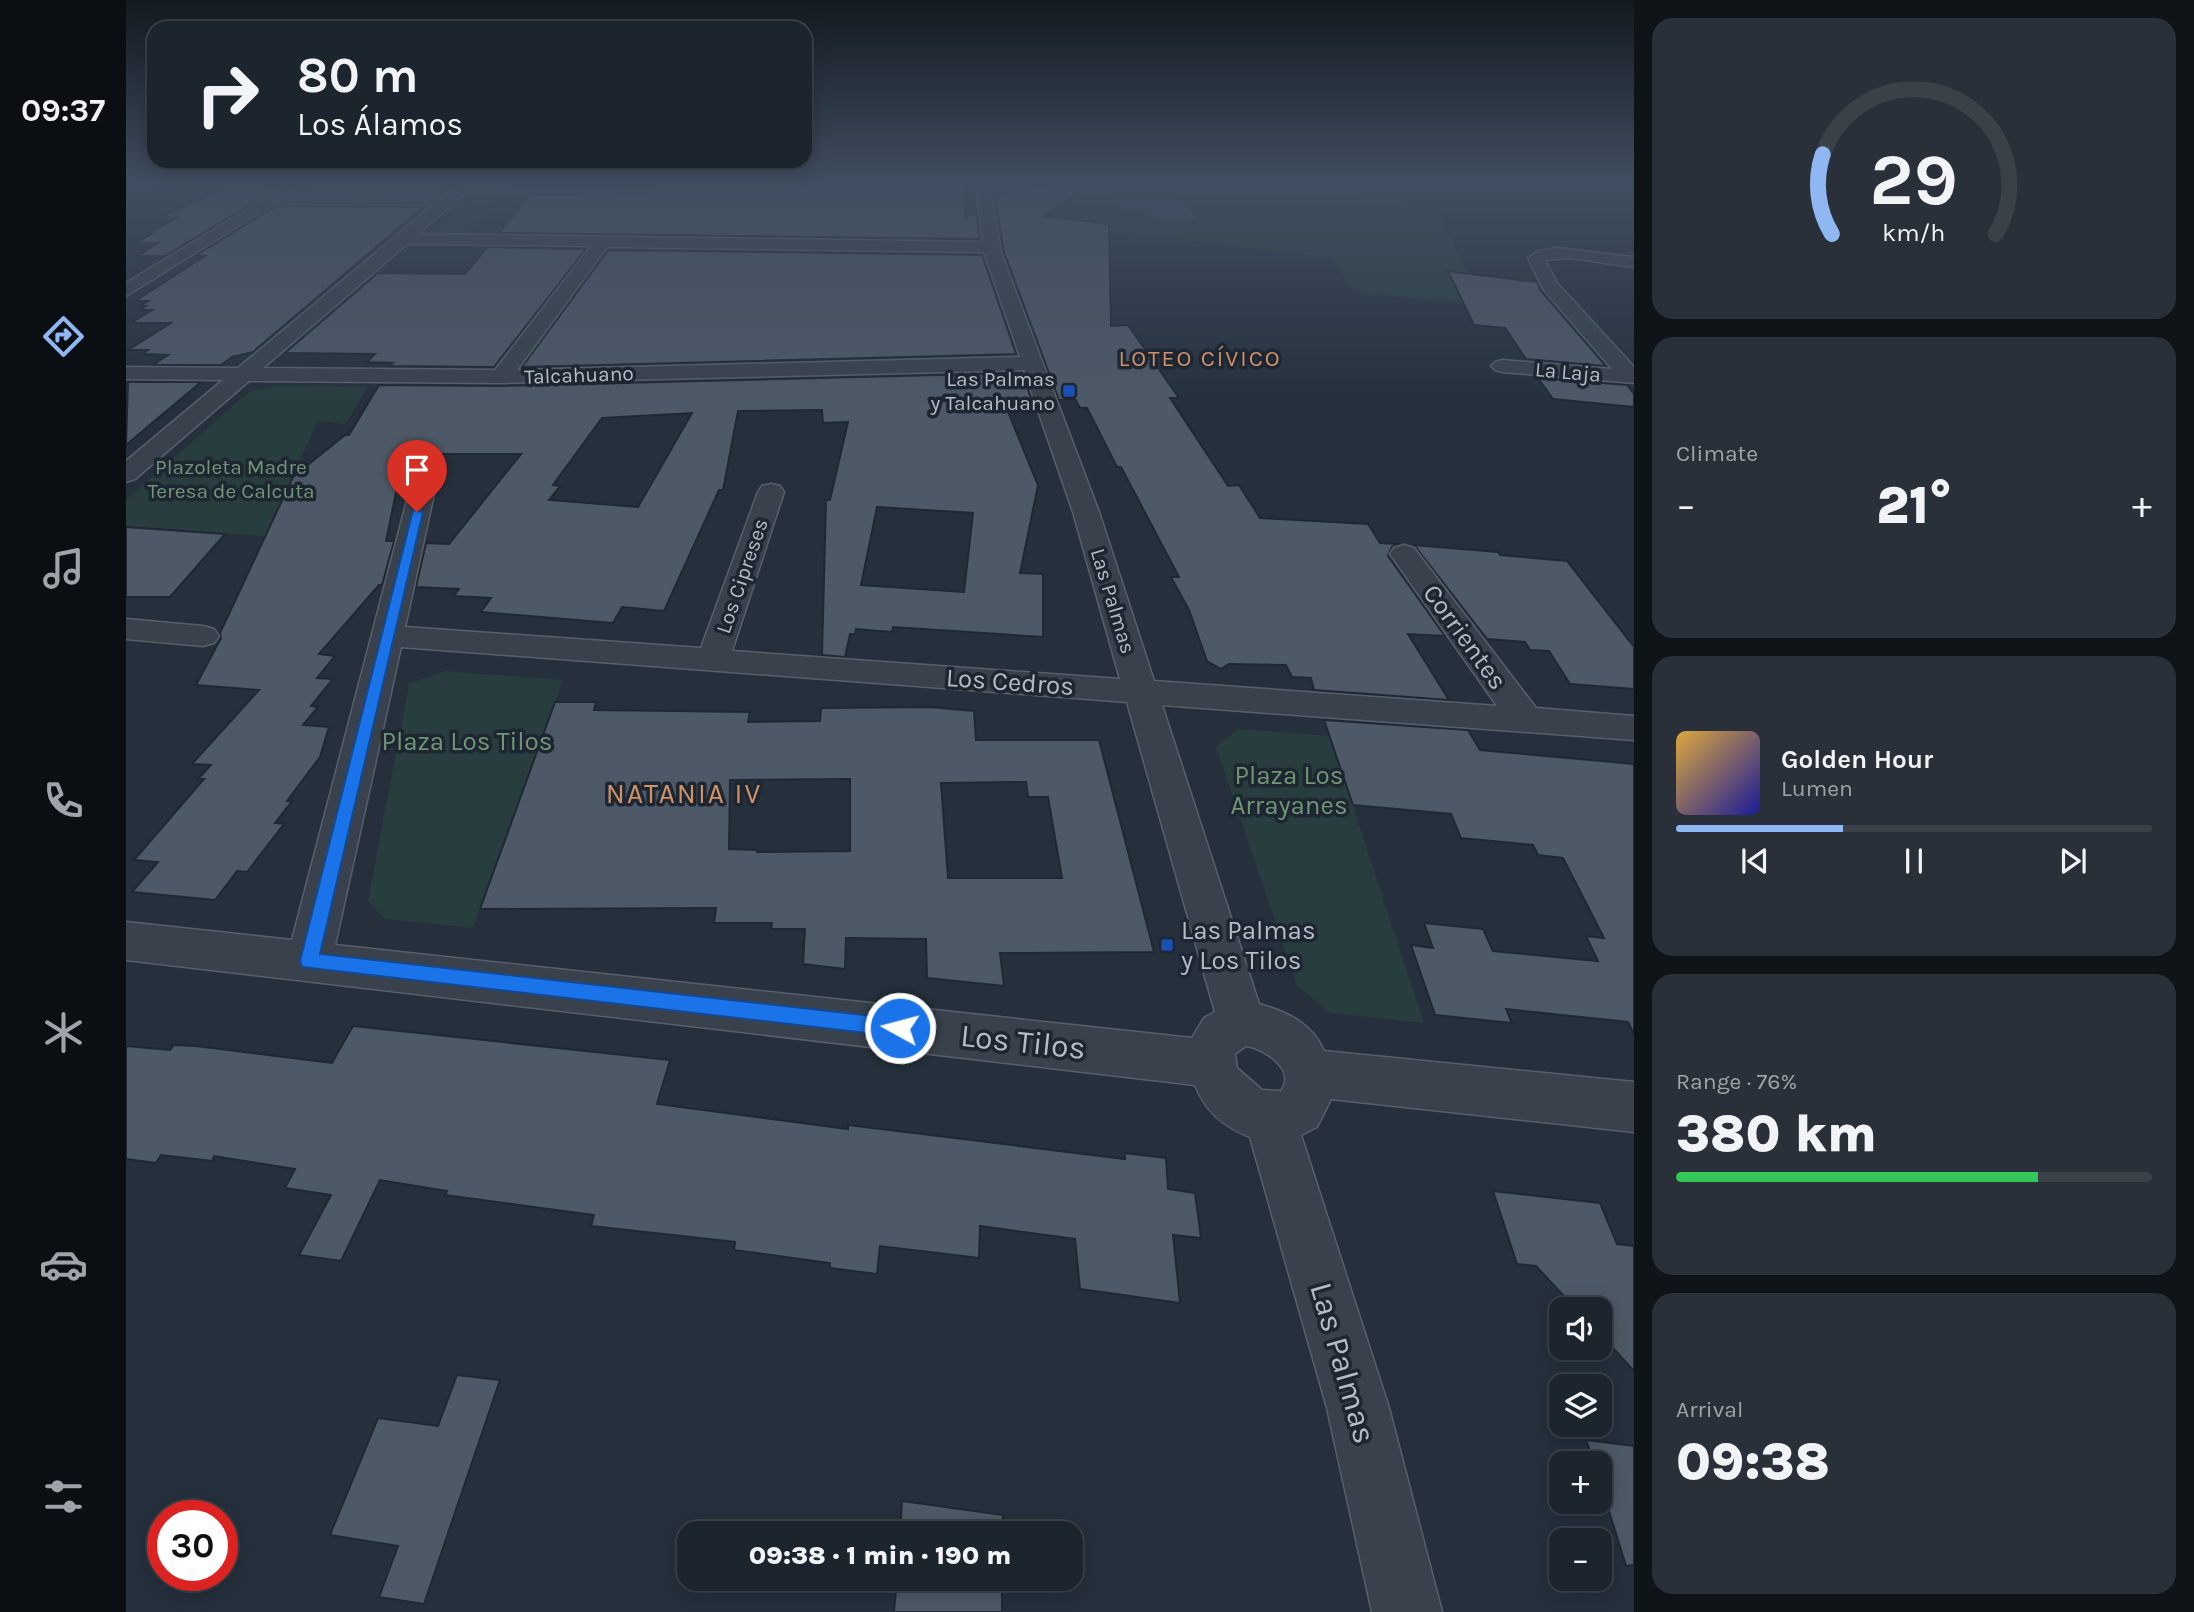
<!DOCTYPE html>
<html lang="en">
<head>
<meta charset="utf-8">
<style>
  body { margin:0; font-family:Karla,sans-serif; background:#293039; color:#f1f3f6; height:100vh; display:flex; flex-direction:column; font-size:26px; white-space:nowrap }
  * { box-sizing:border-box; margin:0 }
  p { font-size:23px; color:#a0a4aa }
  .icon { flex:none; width:38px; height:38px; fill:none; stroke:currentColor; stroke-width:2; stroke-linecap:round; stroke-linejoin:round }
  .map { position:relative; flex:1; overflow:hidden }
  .details { display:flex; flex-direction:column; gap:18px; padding:18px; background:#0f1419; width:560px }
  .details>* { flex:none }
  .top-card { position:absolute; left:21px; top:21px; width:665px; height:147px; border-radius:21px; box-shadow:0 4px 18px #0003,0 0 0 2px #3a4149; background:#1c242d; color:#f1f3f6; overflow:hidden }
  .controls { position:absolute; left:1423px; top:1297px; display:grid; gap:14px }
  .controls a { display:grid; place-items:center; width:63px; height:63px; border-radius:14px; background:#1c242d; box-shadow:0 4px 18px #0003,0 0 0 2px #3a4149; font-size:35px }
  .speed { position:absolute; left:21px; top:1500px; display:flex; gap:14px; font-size:35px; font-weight:700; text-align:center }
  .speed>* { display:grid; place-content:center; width:91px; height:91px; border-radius:50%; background:#1c242d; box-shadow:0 4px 18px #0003,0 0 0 2px #3a4149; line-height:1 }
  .speed .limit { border:10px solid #d22; background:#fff; color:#111 }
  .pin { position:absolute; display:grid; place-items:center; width:60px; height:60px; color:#fff; margin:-72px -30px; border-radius:50% 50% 50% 0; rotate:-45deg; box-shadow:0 0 7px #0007 }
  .pin .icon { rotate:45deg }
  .me { position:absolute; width:77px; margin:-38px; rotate:277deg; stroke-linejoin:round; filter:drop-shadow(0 0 5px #0008) }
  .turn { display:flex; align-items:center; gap:24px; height:147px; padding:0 35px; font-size:32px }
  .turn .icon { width:91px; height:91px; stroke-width:2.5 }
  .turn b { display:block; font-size:49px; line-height:60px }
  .big { font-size:52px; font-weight:800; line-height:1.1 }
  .details .widget { flex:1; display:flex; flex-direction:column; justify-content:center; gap:10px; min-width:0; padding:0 24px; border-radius:21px; background:#293039 }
  .details .dial { align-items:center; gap:0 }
  .dial svg { height:182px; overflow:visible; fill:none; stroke:#3a4149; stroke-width:7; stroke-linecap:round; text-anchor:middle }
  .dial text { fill:#f1f3f6; stroke:none }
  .song { display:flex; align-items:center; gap:21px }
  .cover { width:84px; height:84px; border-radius:10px; background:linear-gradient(135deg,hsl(40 70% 55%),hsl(240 70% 35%)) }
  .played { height:7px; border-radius:4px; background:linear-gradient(90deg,#8fb8f2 35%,#3a4149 35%) }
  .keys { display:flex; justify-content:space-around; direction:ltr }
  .heat { display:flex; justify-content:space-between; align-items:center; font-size:38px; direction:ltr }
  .charge { height:10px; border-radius:5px; background:linear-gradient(90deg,#34c759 76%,#3a4149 0) }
  .trip { position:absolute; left:551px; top:1521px; width:406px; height:70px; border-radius:21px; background:#1c242d; box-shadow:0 4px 18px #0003,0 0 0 2px #3a4149; font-weight:800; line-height:70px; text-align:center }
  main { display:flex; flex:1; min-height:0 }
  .tab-bar { display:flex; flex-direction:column; width:126px; justify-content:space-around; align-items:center; background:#0b0e12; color:#a0a4aa }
  .tab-bar .icon { width:49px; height:49px }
  .tab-bar .on { color:#8fb8f2 }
  .tab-bar b { font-size:32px; color:#f1f3f6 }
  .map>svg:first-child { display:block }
  .green { fill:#283d3e }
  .water { fill:#3b4e64 }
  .building { fill:#4e5967; stroke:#202833; stroke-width:2; fill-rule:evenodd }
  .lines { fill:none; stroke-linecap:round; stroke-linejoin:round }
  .minor-casing { stroke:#575f6a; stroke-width:3 }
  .tertiary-casing { stroke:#575f6a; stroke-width:3 }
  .minor { fill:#39414c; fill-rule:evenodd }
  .tertiary { fill:#39414c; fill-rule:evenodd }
  .route { fill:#1a73e8; stroke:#114b97; stroke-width:2 }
  .transit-dot { fill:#1a4fb4; stroke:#1e2631; stroke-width:2.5 }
  .labels { text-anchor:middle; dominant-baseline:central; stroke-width:7; stroke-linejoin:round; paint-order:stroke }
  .far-street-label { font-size:21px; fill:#b4bcc7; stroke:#1e2631 }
  .far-poi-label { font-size:21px; fill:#b4bcc7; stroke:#1e2631; text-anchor:end }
  .far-park-label { font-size:21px; fill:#6d9775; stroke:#1e2631 }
  .far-neighbourhood-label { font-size:23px; letter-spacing:2px; fill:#cf9168; stroke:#1e2631 }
  .street-label { font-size:26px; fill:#b4bcc7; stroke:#1e2631 }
  .park-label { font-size:26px; fill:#6d9775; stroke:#1e2631 }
  .poi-label { font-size:26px; fill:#b4bcc7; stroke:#1e2631; text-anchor:start }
  .neighbourhood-label { font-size:28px; letter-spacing:2px; fill:#cf9168; stroke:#1e2631 }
  .near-street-label { font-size:32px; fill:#b4bcc7; stroke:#1e2631 }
</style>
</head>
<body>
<main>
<nav class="tab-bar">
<b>09:37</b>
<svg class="icon on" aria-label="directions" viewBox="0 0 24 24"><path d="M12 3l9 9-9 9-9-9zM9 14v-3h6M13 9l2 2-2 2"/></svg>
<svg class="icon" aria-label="music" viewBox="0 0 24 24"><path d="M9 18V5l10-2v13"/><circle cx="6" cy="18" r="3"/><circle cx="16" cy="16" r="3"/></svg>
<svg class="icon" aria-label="phone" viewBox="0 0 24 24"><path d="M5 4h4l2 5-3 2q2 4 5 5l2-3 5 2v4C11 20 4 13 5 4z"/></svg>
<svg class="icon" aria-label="climate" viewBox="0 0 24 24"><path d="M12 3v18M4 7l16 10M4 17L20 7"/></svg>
<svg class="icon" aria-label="car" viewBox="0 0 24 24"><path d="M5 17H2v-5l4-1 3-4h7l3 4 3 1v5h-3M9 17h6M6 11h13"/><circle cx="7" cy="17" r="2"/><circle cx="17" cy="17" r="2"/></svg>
<svg class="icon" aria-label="filters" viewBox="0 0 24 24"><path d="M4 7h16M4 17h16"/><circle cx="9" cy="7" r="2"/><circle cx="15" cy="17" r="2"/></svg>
</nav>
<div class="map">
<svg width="1508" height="1612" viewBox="0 0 1508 1612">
  <rect width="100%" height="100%" fill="#25303c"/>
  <g class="green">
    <polygon points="875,181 1235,181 1240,195 1309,206 1342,273 1399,281 1422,309 1238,294 1222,284 1206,258 883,219"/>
    <polygon points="89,182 142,188 110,207 53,208 0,214 0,204 23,205 85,196 85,186"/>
    <polygon points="363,191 377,191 342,233 318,233 310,230 350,194"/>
    <polygon points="147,386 242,387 219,424 192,421 139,536 0,527 0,500 123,392"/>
    <polygon points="319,671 437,680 347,928 259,919 242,901 283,684"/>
    <polygon points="1113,729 1204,736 1298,1023 1204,1013 1171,985 1090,747"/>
  </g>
  <polygon class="water" points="992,199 1057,200 1069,219 1038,221 1022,216 1030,213 1023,209 996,209"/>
  <g class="building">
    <polygon points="116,181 138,181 139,187 151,188 39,256 11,256 32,243 9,244 25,234 20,234 50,218 35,217"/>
    <polygon points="212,181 270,181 268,182 327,182 313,194 169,194 175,190 186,190 197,182"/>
    <polygon points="477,181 837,181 840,218 850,211 854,239 373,233 404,194 530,195 539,189 530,181"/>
    <polygon points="893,183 953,192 918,216 983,224 985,326 1002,325 1053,398 1044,398 1102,486 1113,485 1134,518 1242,524 1254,543 1272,544 1266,547 1262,556 1319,636 1282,634 1323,700 1188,690 1185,678 1166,677 1160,665 1103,664 1095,669 1081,661 1063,610 1045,577 1053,577 995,467 991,467 961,408 954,408 949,399 933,400 878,252 869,199"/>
    <polygon points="150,206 297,207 127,352 106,357 95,365 27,365 42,355 17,354 22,350 2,350 45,323 5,323 26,310 14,310 20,306 14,306 22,301 9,301 79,256 69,256"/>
    <polygon points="361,247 460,249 368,367 264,366 267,363 241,362 249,354 159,353 252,273 339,274"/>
    <polygon points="482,250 856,255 890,354 396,367"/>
    <polygon points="1322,271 1411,282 1415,291 1480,366 1400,359 1379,328 1348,325"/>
    <path d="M 896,373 L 906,401 L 878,402 L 912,485 L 894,573 L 917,574 L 917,637 L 767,627 L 766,632 L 730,629 L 729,634 L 724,634 L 719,657 L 696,655 L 700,500 L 704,500 L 722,422 L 697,423 L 696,410 L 612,411 L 597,490 L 593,490 L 538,611 L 496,607 L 487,623 L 355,612 L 365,598 L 328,596 L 333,589 L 290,587 L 300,543 L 323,544 L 395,454 L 293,454 L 285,473 L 271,488 L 260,541 L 268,541 L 256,585 L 253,585 L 193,654 L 209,656 L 191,678 L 207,679 L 185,706 L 192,707 L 177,725 L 203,727 L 194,757 L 161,801 L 166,801 L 149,823 L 158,824 L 121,872 L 111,871 L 89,900 L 6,892 L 32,862 L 8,860 L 78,779 L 72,779 L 85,765 L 66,764 L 133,690 L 70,685 L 95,638 L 94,633 L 167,477 L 219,435 L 223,435 L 253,385 L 375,386 ZM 566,413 L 512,507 L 423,500 L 434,486 L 427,485 L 476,418 ZM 751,507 L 847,513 L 838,592 L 735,585 Z"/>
    <polygon points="1412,378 1501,385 1508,394 1508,407 1427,399"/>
    <polygon points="2,382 75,382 0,445"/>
    <polygon points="0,527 99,534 44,597 0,597"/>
    <polygon points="1288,545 1372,552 1374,555 1441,561 1508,647 1508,689 1444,684 1423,651 1404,650 1399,642 1361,639"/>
    <path d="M 429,702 L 470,702 L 468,710 L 624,712 L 622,722 L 694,721 L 695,708 L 804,707 L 848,711 L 850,740 L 973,740 L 1028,952 L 874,953 L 878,986 L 801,978 L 800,939 L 720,938 L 719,969 L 677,964 L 679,929 L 645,929 L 646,923 L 588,923 L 590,908 L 354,909 ZM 724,779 L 724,851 L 631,852 L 631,850 L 603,849 L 604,780 ZM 900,782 L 902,797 L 922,797 L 936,878 L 822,878 L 815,783 Z"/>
    <polygon points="1198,720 1342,730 1354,750 1508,764 1508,1034 1502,1022 1380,1009 1386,1023 1309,1015 1285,945 1307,948 1298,923 1357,929 1367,951 1472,961 1460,936 1478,938 1437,858 1412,855 1407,845 1335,838 1325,814 1227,805"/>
    <polygon points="227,1026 544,1060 531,1104 722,1129 722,1125 999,1159 999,1153 1040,1158 1042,1189 1069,1193 1075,1238 1047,1235 1054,1303 954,1289 949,1239 854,1226 853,1258 754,1246 751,1274 704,1268 704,1263 608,1250 609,1242 465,1226 468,1215 319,1195 321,1191 254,1180 215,1261 173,1255 205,1195 159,1188 169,1169 88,1156 86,1161 35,1155 30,1163 0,1159 0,1046 44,1050 48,1045 70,1046 206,1063"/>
    <polygon points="1367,1191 1474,1203 1491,1244 1508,1246 1508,1371 1474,1334 1474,1309 1450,1309 1410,1266 1391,1264"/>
    <polygon points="331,1375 374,1380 298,1604 253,1597 272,1546 204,1535 252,1418 312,1426"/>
    <polygon points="1460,1440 1508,1446 1508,1565 1500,1566 1474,1482 1474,1463 1468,1463"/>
    <polygon points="776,1501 877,1515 877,1533 774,1533"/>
    <polygon points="771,1578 876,1578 876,1612 768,1612"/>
  </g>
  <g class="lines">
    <defs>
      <g id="minor">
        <path d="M 337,181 L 530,184 L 537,188 L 530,192 L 341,191 L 292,234 L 857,242 L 849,181 L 863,181 L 875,253 L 973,512 L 1028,681 L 1371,706 L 1264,554 L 1268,548 L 1278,545 L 1288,548 L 1410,708 L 1508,716 L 1508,740 L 1036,705 L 1133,1004 C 1161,1012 1186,1023 1198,1051 L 1508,1082 L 1508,1132 L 1205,1099 L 1191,1127 L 1175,1135 L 1263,1408 L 1316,1612 L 1246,1612 L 1201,1408 L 1124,1137 C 1097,1126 1080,1112 1069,1085 L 0,960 L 0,922 L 166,940 L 291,462 L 294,457 L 303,455 L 312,457 L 315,462 L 279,627 L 575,648 L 632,492 L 636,486 L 645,484 L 654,486 L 658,492 L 606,651 L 994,679 L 947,512 L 898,370 L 375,383 L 123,381 L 9,479 L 0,482 L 0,461 L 97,380 L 0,379 L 0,367 L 112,368 L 307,205 L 147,203 L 140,199 L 142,196 L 318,197 ZM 281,244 L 465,246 L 369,370 L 137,368 ZM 481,247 L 858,252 L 894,357 L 391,370 ZM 275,647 L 1001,702 L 1089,1012 L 1078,1018 L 1066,1038 L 209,945 ZM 1120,1046 C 1137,1048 1171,1069 1155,1091 L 1136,1090 L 1111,1068 L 1109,1054 Z"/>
        <polygon points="1430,248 1508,257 1508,267 1443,258 1419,260 1431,283 1508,367 1508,383 1376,372 1369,370 1365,366 1369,362 1376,360 1486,369 1417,289 1402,258 1413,251"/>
        <polygon points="0,619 77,626 88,629 93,636 88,643 77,646 0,639"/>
      </g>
      <polygon id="tertiary" points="168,181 184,181 0,296 0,283"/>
    </defs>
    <use href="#minor" class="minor-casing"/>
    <use href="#tertiary" class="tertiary-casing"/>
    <use href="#minor" class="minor"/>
    <use href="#tertiary" class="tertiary"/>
  </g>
  <linearGradient id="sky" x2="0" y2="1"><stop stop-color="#141a21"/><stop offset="0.45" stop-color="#404e61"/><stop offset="1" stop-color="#404e61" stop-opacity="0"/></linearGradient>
  <rect width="1508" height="406" fill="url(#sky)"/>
  <polygon class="route" points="287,510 297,512 194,954 774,1019 781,1021 784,1028 781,1034 774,1037 176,967 174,961"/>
  <g class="transit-dot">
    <rect x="936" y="384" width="14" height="14" rx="3.5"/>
    <rect x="1034" y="938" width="14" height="14" rx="3.5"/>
  </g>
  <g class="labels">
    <g class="far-street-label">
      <text transform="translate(1442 372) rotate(5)">La Laja</text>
      <text transform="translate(453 375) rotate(-2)">Talcahuano</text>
      <text transform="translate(616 576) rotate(-71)">Los Cipreses</text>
      <text transform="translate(987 601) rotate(73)">Las Palmas</text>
    </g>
    <g class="far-poi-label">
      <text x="929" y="379">Las Palmas<tspan x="929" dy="24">y Talcahuano</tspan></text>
    </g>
    <g class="far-park-label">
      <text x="105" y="467">Plazoleta Madre<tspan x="105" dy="24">Teresa de Calcuta</tspan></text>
    </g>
    <g class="far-neighbourhood-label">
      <text x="1074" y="358">LOTEO CÍVICO</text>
    </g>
    <g class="street-label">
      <text transform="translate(1339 637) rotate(54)">Corrientes</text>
      <text transform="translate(884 682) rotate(4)">Los Cedros</text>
    </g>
    <g class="park-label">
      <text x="341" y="741">Plaza Los Tilos</text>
      <text x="1163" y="775">Plaza Los<tspan x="1163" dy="30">Arrayanes</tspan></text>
    </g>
    <g class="poi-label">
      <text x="1055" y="930">Las Palmas<tspan x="1055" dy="30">y Los Tilos</tspan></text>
    </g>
    <g class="neighbourhood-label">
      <text x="558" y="793">NATANIA IV</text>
    </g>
    <g class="near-street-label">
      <text transform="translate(897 1042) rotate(6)">Los Tilos</text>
      <text transform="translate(1217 1363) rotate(74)">Las Palmas</text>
    </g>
  </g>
</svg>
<div class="controls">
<a><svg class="icon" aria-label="sound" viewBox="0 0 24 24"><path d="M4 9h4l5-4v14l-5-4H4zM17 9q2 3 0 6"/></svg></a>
<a><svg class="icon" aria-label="layers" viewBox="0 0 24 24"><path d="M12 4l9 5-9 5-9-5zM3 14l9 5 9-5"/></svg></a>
<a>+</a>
<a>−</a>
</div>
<div class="speed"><div class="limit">30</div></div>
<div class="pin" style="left:291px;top:512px;background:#d93025"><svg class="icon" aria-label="arrive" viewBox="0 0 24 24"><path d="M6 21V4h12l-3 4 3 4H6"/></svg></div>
<svg class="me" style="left:774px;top:1028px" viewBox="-20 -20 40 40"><circle r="17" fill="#1a73e8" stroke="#fff" stroke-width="3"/><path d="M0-11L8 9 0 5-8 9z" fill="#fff"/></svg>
<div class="trip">09:38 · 1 min · 190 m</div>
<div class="top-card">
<div class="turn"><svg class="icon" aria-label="right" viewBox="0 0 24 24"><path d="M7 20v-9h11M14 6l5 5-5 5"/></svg><div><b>80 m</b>Los Álamos</div></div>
</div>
</div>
<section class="details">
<div class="widget dial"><svg viewBox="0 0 100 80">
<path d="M14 69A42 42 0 1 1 86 69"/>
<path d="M14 69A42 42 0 0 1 10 34" stroke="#8fb8f2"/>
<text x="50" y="56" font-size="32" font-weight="700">29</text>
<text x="50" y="72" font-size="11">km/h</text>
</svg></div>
<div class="widget"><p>Climate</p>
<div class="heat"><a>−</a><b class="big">21°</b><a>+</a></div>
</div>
<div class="widget">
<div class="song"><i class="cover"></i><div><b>Golden Hour</b><p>Lumen</p></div></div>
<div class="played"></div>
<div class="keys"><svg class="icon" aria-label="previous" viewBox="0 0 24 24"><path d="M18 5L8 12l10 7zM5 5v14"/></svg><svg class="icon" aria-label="pause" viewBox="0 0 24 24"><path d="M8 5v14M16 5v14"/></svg><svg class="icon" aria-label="next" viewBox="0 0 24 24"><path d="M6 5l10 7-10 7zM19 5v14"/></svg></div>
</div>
<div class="widget"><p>Range · 76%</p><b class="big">380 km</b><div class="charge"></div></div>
<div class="widget"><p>Arrival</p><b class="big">09:38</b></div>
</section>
</main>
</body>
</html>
